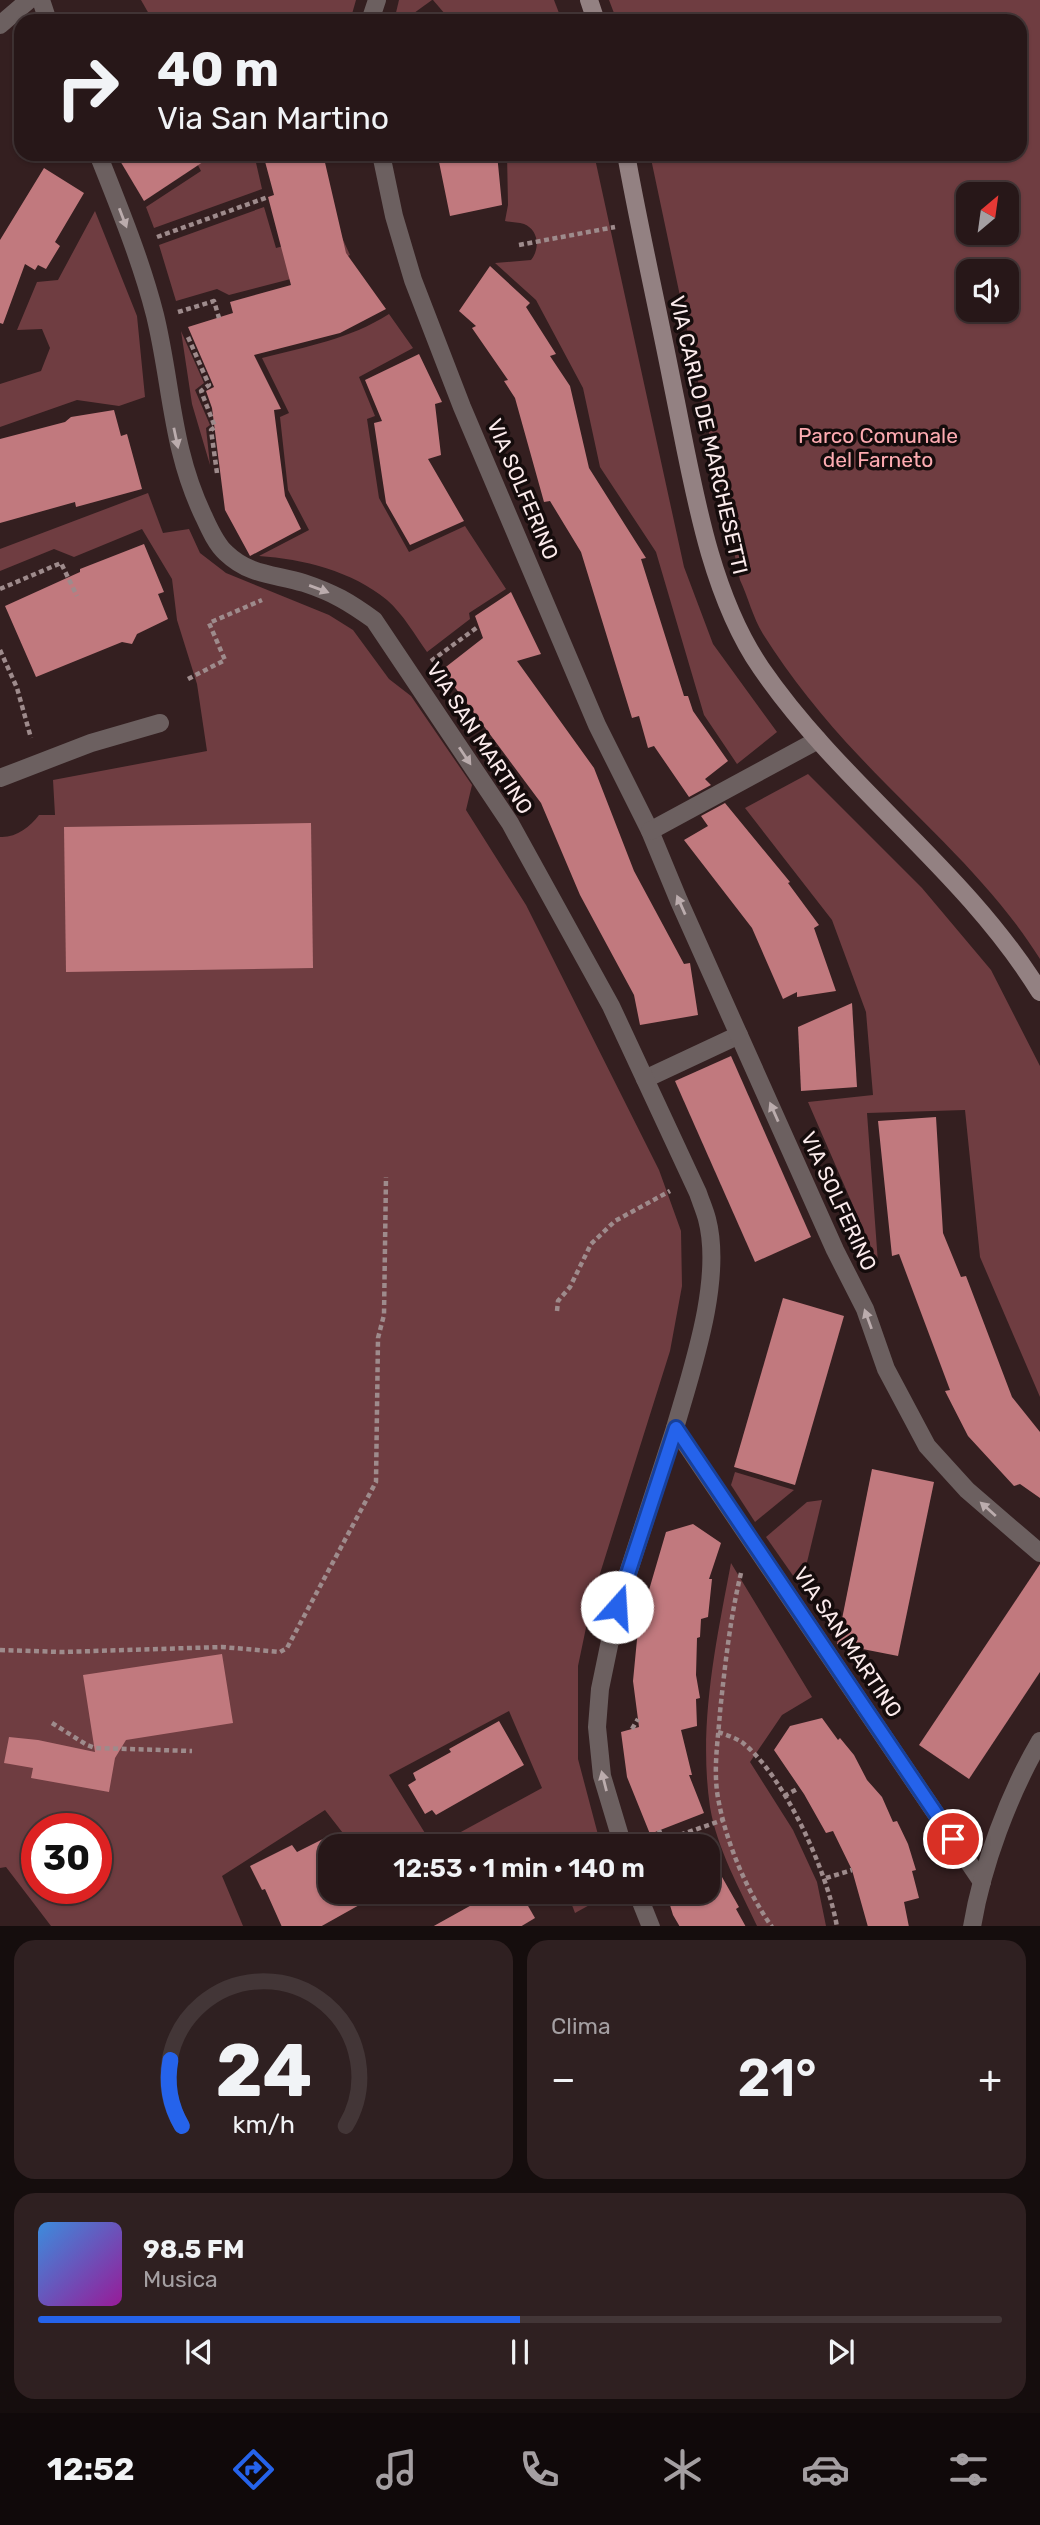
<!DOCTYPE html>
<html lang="it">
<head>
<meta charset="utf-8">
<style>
  body { margin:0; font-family:Rubik,sans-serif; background:#2f2021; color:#f1f3f6; height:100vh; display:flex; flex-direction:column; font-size:26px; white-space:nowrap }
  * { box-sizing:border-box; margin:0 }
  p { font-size:23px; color:#a49fa2 }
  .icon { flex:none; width:38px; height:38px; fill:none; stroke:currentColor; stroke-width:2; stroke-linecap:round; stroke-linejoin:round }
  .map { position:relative; height:1926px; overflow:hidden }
  .panel { display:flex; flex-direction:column; gap:14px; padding:14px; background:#150d0d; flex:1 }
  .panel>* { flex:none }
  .guide { position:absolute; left:14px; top:14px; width:1013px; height:147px; border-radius:21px; box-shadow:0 2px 5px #0004,0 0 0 2px #433637; background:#271718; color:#f1f3f6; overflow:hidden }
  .needle { width:46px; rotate:29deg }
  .controls { position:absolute; left:956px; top:182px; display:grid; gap:14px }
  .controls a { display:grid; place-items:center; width:63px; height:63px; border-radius:14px; background:#271718; box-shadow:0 2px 5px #0004,0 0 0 2px #433637; font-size:35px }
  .speed { position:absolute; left:21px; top:1813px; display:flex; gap:14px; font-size:35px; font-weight:700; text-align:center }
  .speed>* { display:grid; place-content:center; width:91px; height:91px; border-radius:50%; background:#271718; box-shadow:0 2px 5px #0004,0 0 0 2px #433637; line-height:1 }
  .speed .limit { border:10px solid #d22; background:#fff; color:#111 }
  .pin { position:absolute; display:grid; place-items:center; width:60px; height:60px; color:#fff; margin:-30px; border:4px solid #fff; border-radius:50%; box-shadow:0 2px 7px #0007 }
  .me { position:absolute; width:77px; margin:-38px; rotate:19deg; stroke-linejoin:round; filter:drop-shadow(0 0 5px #0008) }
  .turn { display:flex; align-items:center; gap:24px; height:147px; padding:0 28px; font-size:32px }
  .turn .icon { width:91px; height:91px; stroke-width:2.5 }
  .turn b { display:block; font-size:49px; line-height:60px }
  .big { font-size:52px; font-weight:600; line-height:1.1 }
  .panel .card { flex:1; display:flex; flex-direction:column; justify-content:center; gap:10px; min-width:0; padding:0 24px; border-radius:21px; background:#2f2021 }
  .panel .dial { align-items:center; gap:0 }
  .dial svg { height:182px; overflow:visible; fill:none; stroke:#433637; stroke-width:7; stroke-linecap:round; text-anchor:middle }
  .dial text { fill:#f1f3f6; stroke:none }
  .song { display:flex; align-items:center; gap:21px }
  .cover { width:84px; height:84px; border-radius:10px; background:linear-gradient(135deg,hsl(210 70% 55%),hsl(300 70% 35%)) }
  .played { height:7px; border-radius:4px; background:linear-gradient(90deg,#2563eb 50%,#433637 50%) }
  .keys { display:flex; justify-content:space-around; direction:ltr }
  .heat { display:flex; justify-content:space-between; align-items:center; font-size:38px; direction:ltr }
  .panel .tiles { flex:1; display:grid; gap:14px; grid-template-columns:1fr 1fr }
  .card:last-child { grid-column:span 2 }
  .trip { position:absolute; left:318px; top:1834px; width:402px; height:70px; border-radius:21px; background:#271718; box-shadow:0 2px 5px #0004,0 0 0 2px #433637; font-weight:600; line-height:70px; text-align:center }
  .menu { display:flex; height:112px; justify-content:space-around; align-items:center; background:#10090a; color:#a49fa2 }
  .menu .icon { width:49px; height:49px }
  .menu .active { color:#2563eb }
  .menu b { font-size:32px; color:#f1f3f6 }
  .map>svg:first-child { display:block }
  .green { fill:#6f3d41; fill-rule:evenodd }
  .building { fill:#c1797e }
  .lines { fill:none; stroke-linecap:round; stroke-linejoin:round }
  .path { stroke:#9e8b8c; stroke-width:4.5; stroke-dasharray:5 3.5; stroke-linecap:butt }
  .service { stroke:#6c6060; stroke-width:18 }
  .minor { stroke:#6c6060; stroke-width:18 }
  .secondary { stroke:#938182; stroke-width:18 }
  .oneway { fill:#bbacad }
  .route-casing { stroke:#184099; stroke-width:18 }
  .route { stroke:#2563eb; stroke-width:12 }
  .labels { text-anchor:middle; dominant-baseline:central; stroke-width:7; stroke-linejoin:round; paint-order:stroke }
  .street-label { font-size:21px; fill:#fbebec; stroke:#150c0c }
  .park-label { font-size:21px; fill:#fdabb1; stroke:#150c0c }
</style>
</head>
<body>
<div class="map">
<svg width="1040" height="1927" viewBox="0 0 1040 1927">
  <rect width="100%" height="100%" fill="#341f20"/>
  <g class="green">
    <polygon points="141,0 356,0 350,21 153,21"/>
    <polygon points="399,0 432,0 403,21 394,21"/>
    <polygon points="433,0 554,0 562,21 451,21"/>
    <path d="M 609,0 L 1040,0 L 1040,959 C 992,882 921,822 859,756 C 824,719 790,677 763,634 C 753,618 748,597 740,580 L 650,154 L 1020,154 L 1020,21 L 617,21 ZM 968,194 L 1006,194 L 1006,233 L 968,233 ZM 968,271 L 1006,271 L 1006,310 L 968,310 Z"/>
    <polygon points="192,154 254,154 262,189 154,228 146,207 201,171"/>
    <path d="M 507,154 L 594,154 L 684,567 L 713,644 L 777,732 L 737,764 L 704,715 L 656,552 L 600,467 L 583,388 L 536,300 L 495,263 L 531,260 C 540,249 539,230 524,224 C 518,222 510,222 505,221 L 508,205 Z"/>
    <polygon points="264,207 276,248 339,231 350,255 310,274 229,295 217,289 176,301 159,245"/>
    <polygon points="95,211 137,316 145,397 119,406 77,400 0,427 0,384 41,371 50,348 42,329 17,330 37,282 58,280"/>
    <path d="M 389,314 L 413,348 L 359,377 L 375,416 L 367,419 L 379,498 L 409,552 L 465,526 L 506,589 L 469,613 L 470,619 L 427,652 C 415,635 403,614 387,600 C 352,571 303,559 259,556 L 309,530 L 288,490 L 280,417 L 289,413 L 262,358 C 305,347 350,339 389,314 Z"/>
    <polygon points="181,331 204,383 195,390 210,425 206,428 210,465 192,404"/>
    <path d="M 148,493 L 163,533 L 189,529 L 200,553 L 226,573 L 329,615 L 353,630 L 389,679 L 411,696 L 472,785 L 466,810 L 526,905 L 659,1170 L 681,1231 L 682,1286 L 670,1351 L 592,1599 L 578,1666 L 578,1759 L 601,1846 L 452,1846 L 448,1839 L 542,1788 L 509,1711 L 389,1775 L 428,1838 L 422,1846 L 353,1846 L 325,1810 L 222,1876 L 243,1926 L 51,1926 L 6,1867 L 0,1868 L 0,837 C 16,838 30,827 39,815 L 55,815 L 53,780 L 207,751 L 197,684 L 177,620 L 172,579 L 142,529 L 74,557 L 54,549 L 0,571 L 0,549 ZM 37,1829 L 96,1829 L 96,1888 L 37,1888 Z"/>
    <polygon points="808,774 922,888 991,970 1040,1066 1040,1397 980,1257 965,1110 867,1113 878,1263 808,1102 873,1095 866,1012 832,920 745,808"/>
    <polygon points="735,1472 794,1490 755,1522 731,1485"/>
    <polygon points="822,1500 801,1587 766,1537 807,1502"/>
    <path d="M 731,1563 L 812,1697 L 782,1715 L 750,1762 L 793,1830 L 817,1882 L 826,1926 L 757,1926 C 740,1889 717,1849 710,1807 C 698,1725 716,1643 731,1563 Z"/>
    <polygon points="567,1892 613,1892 575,1913"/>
  </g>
  <g class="building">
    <polygon points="116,154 215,154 144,201"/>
    <polygon points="263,154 323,154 346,253 386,309 340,333 254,355 281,409 274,410 285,496 301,529 250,556 225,510 212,408 206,391 214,387 188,327 233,313 230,302 291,285 268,197 274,195"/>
    <polygon points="444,154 497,154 502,205 450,216 439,162 446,159"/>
    <polygon points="44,168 84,193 55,242 60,246 46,269 38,265 35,270 25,264 3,324 0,323 0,240"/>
    <polygon points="490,266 530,303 526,307 556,354 550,356 570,386 589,468 646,558 641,559 684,696 688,696 693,711 728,761 705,779 711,785 689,797 654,746 648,748 639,716 632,718 581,552 550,501 544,502 515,398 504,381 508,380 472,328 476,326 459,311"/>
    <polygon points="419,354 442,402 435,404 441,455 428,459 464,521 410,545 386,503 374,423 382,421 365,380"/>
    <polygon points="114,410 121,436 127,434 142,489 76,507 75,502 0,523 0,439 65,422 71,417"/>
    <polygon points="144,544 164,592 158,594 168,619 137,634 132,644 122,642 36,677 5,606 80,572 80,569"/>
    <polygon points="511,592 541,654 517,661 594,768 634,871 684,964 690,963 698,1015 640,1025 634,995 580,895 541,803 442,670 483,638 475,616"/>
    <polygon points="725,803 790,882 788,883 819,925 814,928 836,991 797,997 797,992 783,999 752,928 684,840 708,826 701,816"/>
    <polygon points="311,823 313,968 66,972 64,827"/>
    <polygon points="852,1003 857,1087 801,1091 798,1027"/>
    <polygon points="731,1056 811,1237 755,1262 675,1081"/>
    <polygon points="936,1117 943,1233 961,1277 966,1276 1012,1397 1040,1432 1040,1498 1020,1484 1014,1486 968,1436 945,1391 950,1390 899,1254 892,1256 878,1121"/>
    <polygon points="783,1298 844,1316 795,1485 734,1467"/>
    <polygon points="872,1469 934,1482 898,1656 837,1644"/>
    <polygon points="693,1524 721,1543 709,1579 712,1579 708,1617 701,1619 700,1637 697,1638 696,1675 700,1698 696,1699 697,1726 681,1730 692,1775 689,1775 704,1813 650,1834 627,1777 621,1732 639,1727 633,1681 638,1629 645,1627 649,1590 666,1532"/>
    <polygon points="1040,1564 1040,1672 969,1779 919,1745"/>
    <polygon points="222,1654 233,1723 126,1740 115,1758 109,1792 31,1778 33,1768 4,1763 9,1737 38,1740 95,1752 83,1675"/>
    <polygon points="822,1718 838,1740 840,1738 854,1755 867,1780 882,1797 893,1822 897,1821 908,1844 916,1870 912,1871 919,1898 904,1902 909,1927 868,1927 852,1870 833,1831 826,1833 804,1794 774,1750 790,1726"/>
    <polygon points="499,1721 524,1765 436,1815 432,1810 425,1814 408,1785 416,1780 413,1773 451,1752 449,1749"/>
    <polygon points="325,1838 331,1846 331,1892 364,1892 370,1899 320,1927 282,1927 265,1889 262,1890 250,1866 292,1845 297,1852"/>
    <polygon points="709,1854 739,1907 736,1909 746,1927 680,1927 673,1915 666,1892 709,1892"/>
    <polygon points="495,1892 520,1892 535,1918 520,1927 432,1927"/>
  </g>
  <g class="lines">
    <g class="path">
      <polyline points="157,237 268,197"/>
      <polyline points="519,245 615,227"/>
      <polyline points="178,312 214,301 219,318"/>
      <polyline points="188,337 209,385 201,391 215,427 211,430 217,473"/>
      <polyline points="0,589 61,563 77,596"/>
      <polyline points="0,650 17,688 31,738"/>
      <polyline points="431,661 479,626"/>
      <polyline points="188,679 225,660 209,623 262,600"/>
      <polyline points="557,1311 558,1301 570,1287 591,1244 615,1221 670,1191"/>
      <path d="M 741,1573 C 730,1619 725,1665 720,1712 C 718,1741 713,1769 718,1798 C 726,1842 746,1890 772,1927"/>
      <polyline points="0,1650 62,1652 222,1647 280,1652 287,1648 376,1482 378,1338 384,1315 386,1177"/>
      <polyline points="52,1723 87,1745 95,1748 192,1751"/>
      <polyline points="632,1729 638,1719"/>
      <path d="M 718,1732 C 727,1735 736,1738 743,1743 C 785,1777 828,1873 837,1927"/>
      <polyline points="784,1796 799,1788"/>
      <polyline points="659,1830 665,1846"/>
      <polyline points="648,1846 723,1820"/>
      <polyline points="826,1878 852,1870"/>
    </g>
    <polyline class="service" points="645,1079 739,1035"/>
    <g class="minor">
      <polyline points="41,0 48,21"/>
      <polyline points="370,21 377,0"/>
      <polyline points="0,25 29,0"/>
      <path d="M 98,154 C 119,207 141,260 155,315 C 172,385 171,449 204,517 C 209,528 216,544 226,553 C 250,576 275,574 304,583 C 334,593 349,602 374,620 L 510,823 L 611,1006 L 698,1193 C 701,1202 705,1211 707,1219 C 723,1280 692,1369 675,1428 L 982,1882"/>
      <polyline points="381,154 394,216 413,280 462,407 597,725 650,831 679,901 835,1250 865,1309 886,1369 927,1446 967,1490 1040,1553"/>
      <polyline points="0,778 91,743 160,723"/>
      <polyline points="650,831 818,740"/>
      <polyline points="623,1846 602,1776 597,1727 600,1689 617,1607 675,1428"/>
      <polyline points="637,1892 651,1927"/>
      <path d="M 972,1927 C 982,1866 1009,1794 1040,1741"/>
    </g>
    <g class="secondary">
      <polyline points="589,0 596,21"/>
      <path d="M 626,154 C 640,232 658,310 673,387 C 692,479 708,591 761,668 C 842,786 964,869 1040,992"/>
    </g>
  </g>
  <defs><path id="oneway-solid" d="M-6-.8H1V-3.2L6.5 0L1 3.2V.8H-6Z" transform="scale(1.75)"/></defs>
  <g class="oneway">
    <use href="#oneway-solid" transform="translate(123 218) rotate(69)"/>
    <use href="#oneway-solid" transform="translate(176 438) rotate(78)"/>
    <use href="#oneway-solid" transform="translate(319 589) rotate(20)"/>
    <use href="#oneway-solid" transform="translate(465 756) rotate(56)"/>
    <use href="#oneway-solid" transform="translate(681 905) rotate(-114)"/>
    <use href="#oneway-solid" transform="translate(774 1112) rotate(-114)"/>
    <use href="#oneway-solid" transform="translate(868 1319) rotate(-110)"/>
    <use href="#oneway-solid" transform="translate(988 1509) rotate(-138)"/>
    <use href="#oneway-solid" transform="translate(604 1781) rotate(-104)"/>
  </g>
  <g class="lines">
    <defs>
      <polyline id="route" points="617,1607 676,1428 953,1839"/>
    </defs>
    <use href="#route" class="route-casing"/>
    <use href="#route" class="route"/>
  </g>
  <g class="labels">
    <g class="street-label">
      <text transform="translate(709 435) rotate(77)">VIA CARLO DE MARCHESETTI</text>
      <text transform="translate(523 489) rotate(67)">VIA SOLFERINO</text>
      <text transform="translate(480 738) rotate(57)">VIA SAN MARTINO</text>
      <text transform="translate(839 1201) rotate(65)">VIA SOLFERINO</text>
      <text transform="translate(848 1642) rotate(56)">VIA SAN MARTINO</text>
    </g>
    <g class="park-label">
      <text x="878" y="435">Parco Comunale<tspan x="878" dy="24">del Farneto</tspan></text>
    </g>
  </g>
</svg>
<div class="controls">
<a><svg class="needle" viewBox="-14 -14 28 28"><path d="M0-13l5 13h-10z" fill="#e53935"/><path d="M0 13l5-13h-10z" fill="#a49fa2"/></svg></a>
<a><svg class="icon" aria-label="sound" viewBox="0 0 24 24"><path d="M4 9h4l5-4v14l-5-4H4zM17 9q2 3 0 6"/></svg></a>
</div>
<div class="speed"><div class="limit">30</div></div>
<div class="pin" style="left:953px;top:1839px;background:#d93025"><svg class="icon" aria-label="arrive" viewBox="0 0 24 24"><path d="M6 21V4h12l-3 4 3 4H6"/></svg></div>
<svg class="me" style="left:617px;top:1607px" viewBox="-20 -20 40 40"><circle r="19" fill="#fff"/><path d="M0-13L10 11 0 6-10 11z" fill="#2563eb"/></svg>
<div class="trip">12:53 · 1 min · 140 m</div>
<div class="guide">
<div class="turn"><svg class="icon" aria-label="right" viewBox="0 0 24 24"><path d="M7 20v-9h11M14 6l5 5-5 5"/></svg><div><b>40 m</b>Via San Martino</div></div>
</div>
</div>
<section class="panel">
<div class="tiles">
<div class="card dial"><svg viewBox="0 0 100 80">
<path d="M14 69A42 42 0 1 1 86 69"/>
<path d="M14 69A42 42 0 0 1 9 40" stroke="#2563eb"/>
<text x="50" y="56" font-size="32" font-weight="700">24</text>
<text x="50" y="72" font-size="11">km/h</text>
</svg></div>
<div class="card"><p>Clima</p>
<div class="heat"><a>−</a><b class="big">21°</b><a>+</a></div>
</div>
<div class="card">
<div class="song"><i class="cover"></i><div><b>98.5 FM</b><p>Musica</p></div></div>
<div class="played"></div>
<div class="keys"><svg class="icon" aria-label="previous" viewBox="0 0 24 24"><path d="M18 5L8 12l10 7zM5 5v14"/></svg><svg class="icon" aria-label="pause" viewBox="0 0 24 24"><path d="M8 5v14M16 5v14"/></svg><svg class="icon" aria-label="next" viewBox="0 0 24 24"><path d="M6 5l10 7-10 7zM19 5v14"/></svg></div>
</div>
</div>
</section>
<nav class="menu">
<b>12:52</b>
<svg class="icon active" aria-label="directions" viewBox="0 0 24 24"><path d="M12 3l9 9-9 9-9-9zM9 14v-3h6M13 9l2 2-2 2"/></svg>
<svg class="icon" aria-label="music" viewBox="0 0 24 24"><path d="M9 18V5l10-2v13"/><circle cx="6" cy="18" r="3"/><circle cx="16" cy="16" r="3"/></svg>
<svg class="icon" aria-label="phone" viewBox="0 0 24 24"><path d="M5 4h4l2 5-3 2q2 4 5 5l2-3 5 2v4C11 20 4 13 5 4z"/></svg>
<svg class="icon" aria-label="climate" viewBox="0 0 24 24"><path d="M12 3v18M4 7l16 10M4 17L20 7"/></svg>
<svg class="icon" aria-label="car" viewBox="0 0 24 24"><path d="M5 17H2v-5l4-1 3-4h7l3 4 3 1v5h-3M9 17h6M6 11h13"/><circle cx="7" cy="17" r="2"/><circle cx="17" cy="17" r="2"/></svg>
<svg class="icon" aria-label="filters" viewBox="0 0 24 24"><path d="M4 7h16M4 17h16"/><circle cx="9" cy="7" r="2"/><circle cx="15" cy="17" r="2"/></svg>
</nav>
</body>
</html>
